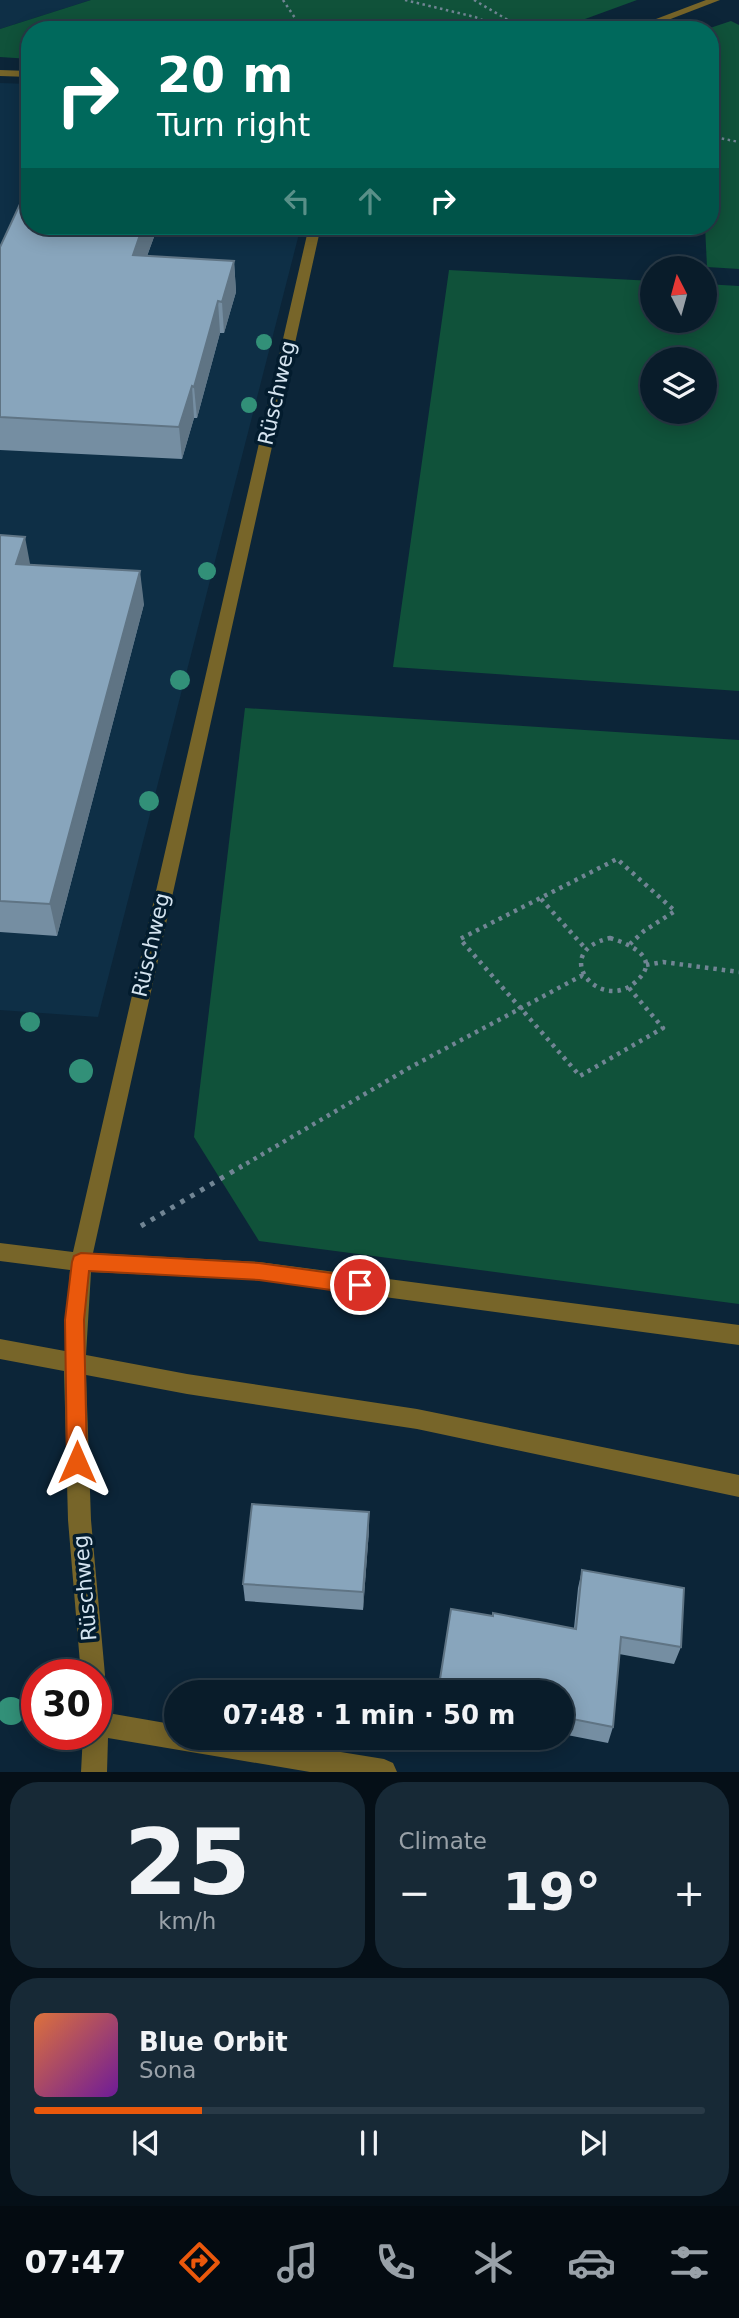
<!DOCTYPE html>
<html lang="en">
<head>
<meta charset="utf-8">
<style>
  body { margin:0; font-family:"DejaVu Sans",sans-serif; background:#172936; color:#f1f3f6; height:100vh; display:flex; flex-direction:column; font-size:26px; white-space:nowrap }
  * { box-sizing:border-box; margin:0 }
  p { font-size:23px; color:#99a1a8 }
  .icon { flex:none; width:38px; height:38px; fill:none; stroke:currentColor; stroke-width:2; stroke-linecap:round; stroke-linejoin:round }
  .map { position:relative; height:1772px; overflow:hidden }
  .sheet { display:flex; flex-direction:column; gap:10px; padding:10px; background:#050f17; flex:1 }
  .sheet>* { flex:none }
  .guide { position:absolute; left:21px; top:21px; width:698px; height:214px; border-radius:28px; box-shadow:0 4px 18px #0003,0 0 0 2px #293a47; background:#00695c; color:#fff; overflow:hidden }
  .needle { width:46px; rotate:354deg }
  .fabs { position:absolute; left:640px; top:256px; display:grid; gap:14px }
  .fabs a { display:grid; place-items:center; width:77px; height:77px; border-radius:50%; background:#091c2a; box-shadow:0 4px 18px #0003,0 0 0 2px #293a47; font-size:35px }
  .speed { position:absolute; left:21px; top:1659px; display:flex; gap:14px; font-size:35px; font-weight:700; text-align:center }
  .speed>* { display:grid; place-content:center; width:91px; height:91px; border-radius:50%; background:#091c2a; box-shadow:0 4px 18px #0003,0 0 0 2px #293a47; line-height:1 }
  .speed .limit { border:10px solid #d22; background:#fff; color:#111 }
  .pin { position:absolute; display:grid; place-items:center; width:60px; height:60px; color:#fff; margin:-30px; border:4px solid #fff; border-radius:50%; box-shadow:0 2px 7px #0007 }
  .me { position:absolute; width:77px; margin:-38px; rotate:0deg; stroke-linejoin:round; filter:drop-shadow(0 0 5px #0008) }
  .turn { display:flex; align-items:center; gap:24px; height:147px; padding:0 21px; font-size:32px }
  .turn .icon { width:91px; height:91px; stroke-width:2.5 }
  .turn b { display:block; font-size:49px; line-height:60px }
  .lanes { display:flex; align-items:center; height:66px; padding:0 21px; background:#0003; justify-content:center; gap:35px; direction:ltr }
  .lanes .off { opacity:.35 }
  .big { font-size:52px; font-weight:700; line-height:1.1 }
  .sheet .card { flex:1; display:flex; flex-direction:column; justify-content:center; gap:10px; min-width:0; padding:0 24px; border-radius:28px; background:#172936 }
  .sheet .dial { align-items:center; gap:0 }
  .dial b { font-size:91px; line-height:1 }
  .song { display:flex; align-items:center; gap:21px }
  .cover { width:84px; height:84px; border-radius:10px; background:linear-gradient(135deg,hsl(20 70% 55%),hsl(280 70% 35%)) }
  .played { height:7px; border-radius:4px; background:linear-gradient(90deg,#ea580c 25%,#293a47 25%) }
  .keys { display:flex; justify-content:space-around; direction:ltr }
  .heat { display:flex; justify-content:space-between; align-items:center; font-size:38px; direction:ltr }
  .sheet .tiles { flex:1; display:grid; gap:10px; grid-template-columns:1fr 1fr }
  .card:last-child { grid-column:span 2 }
  .trip { position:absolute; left:164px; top:1680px; width:410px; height:70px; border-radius:35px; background:#091c2a; box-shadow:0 4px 18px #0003,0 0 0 2px #293a47; font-weight:700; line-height:70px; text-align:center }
  .tab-bar { display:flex; height:112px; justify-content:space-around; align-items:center; background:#040b11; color:#99a1a8 }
  .tab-bar .icon { width:49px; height:49px }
  .tab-bar .on { color:#ea580c }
  .tab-bar b { font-size:32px; color:#f1f3f6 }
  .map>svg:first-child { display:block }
  .built { fill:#0e2f46 }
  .green { fill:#10523a; fill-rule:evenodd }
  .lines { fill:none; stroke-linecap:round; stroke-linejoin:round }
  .path-far2 { stroke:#718594; stroke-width:2.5; stroke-dasharray:2.5 3.5; stroke-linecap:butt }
  .path-far1 { stroke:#718594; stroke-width:4.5; stroke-dasharray:3.5 5; stroke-linecap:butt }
  .path { stroke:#718594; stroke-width:5; stroke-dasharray:4.5 7; stroke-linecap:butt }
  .minor { fill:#776529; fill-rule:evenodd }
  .tree { fill:#329078 }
  .wall { fill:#758ea2 }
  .shaded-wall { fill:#5f7484 }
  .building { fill:#88a5bc; stroke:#5f7484; stroke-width:2 }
  .route { fill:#ea580c; stroke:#983908; stroke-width:2 }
  .labels { text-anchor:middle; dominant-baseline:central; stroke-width:7; stroke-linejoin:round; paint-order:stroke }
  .street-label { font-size:21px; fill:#d5e4f0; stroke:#031c2e }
</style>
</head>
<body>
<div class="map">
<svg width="739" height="1772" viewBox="0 0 739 1772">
  <rect width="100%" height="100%" fill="#0c2538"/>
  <g class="built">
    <polygon points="0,0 91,0 0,29"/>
    <polygon points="0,83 30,84 30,226 301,226 98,1017 0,1010"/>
  </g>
  <g class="green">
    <polygon points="91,0 637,0 555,30 30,30 30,59 0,57 0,29"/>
    <polygon points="731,21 739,25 739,269 707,267 705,226 710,226 710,30 704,30"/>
    <path d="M 449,270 L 653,281 L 653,320 L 705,320 L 705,284 L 739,286 L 739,691 L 393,667 ZM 653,359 L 705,359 L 705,411 L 653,411 Z"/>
    <polygon points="245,708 739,740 739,1304 259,1241 194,1137"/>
  </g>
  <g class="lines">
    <g class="path-far2">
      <polyline points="283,0 303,30"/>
      <polyline points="405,0 475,17 506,30"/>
      <polyline points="474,0 525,30"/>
      <polyline points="710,136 739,142"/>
    </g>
    <g class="path-far1">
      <polyline points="541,899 585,948"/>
      <path d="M 610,938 C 633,945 664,960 633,984 C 598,1011 549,952 610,938 Z"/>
      <polyline points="646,965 663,962 739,972"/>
      <polyline points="629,988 663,1028 580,1076 460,939 617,859 675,911 644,931 630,944"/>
      <polyline points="239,1168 409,1068 581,976 588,980"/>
    </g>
    <polyline class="path" points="141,1226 242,1166"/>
    <g class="minor">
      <polygon points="706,0 720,0 642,30 627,30"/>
      <polygon points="0,70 30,71 30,77 0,76"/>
      <polygon points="309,226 321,226 93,1253 259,1262 739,1325 739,1345 259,1280 91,1272 86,1355 187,1374 417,1409 739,1475 739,1497 417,1429 187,1394 86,1375 91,1520 105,1675 102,1684 96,1686 96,1675 81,1675 68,1520 64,1371 0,1359 0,1339 65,1351 70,1270 0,1261 0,1243 73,1252"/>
      <polygon points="96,1702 105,1705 108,1713 177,1725 177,1738 254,1738 384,1759 393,1763 397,1772 310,1772 108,1738 107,1772 81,1772 83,1734 96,1734"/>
    </g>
  </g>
  <g class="tree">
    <circle cx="264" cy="342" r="8"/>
    <circle cx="249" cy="405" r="8"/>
    <circle cx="207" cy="571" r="9"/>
    <circle cx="180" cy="680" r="10"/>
    <circle cx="149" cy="801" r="10"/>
    <circle cx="30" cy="1022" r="10"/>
    <circle cx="81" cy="1071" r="12"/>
    <circle cx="11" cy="1711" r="14"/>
  </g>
  <g class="wall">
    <polygon points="158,226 147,256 234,261 236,292 224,333 220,333 197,418 194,418 182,459 0,450 0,247"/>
    <polygon points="0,535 30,565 144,604 57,936 0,932"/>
    <polygon points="369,1512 369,1530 363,1610 245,1601 243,1584"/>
    <polygon points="582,1570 681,1647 674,1664 619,1654 613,1727 608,1743 562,1734 562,1692 574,1628 578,1588"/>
  </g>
  <g class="shaded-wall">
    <polygon points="143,226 158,226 136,286 133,255"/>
    <polygon points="234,261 236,292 224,333 222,302"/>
    <polygon points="218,301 220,333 197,418 194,387"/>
    <polygon points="192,386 194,418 182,459 179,427"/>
    <polygon points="25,537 31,569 16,564"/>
    <polygon points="140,571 144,604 57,936 50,904"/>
    <polygon points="369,1512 369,1530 363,1610 363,1592"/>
  </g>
  <g class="building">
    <polygon points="20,204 30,205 30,226 143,226 133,255 234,261 222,302 218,301 194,387 192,386 179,427 0,417 0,247"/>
    <polygon points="0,535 25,537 16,564 140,571 50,904 0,901"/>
    <polygon points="252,1504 369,1512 363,1592 243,1584"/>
    <polygon points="582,1570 684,1588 681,1647 621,1637 613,1727 562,1717 562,1692 438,1692 451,1609 493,1616 493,1613 576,1629"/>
  </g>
  <polygon class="route" points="81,1253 259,1263 360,1277 367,1279 370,1285 367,1291 360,1294 259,1280 89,1271 84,1320 87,1462 84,1469 77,1472 70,1469 67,1462 65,1320 72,1262 74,1256"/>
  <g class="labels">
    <g class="street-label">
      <text transform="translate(277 393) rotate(-77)">Rüschweg</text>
      <text transform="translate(151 945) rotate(-77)">Rüschweg</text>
      <text transform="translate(85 1588) rotate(-95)">Rüschweg</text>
    </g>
  </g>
</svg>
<div class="fabs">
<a><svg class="needle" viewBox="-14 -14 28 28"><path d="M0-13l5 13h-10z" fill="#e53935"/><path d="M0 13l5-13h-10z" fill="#99a1a8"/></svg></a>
<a><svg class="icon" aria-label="layers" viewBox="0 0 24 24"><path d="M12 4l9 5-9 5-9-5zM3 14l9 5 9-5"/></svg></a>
</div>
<div class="speed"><div class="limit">30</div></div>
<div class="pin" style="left:360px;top:1285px;background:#d93025"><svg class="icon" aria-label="arrive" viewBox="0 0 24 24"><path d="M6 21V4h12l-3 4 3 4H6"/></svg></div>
<svg class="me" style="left:77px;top:1462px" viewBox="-20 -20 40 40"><path d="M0-17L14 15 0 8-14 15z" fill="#ea580c" stroke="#fff" stroke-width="4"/></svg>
<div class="trip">07:48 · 1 min · 50 m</div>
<div class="guide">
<div class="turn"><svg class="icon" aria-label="right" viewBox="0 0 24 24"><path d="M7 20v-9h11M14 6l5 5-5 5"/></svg><div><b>20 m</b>Turn right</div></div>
<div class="lanes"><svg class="icon off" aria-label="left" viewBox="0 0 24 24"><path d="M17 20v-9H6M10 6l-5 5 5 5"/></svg><svg class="icon off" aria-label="ahead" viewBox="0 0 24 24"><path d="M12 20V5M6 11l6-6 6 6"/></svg><svg class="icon" aria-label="right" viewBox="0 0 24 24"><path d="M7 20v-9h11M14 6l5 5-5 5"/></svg></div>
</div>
</div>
<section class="sheet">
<div class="tiles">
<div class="card dial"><b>25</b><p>km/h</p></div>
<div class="card"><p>Climate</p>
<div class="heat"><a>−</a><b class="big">19°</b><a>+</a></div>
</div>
<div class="card">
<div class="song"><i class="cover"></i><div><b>Blue Orbit</b><p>Sona</p></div></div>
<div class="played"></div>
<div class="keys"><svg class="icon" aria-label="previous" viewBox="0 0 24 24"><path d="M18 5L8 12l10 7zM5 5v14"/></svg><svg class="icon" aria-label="pause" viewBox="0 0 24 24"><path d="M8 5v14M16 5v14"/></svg><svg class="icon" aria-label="next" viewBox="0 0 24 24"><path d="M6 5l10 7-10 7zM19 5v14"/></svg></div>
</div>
</div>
</section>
<nav class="tab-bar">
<b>07:47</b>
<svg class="icon on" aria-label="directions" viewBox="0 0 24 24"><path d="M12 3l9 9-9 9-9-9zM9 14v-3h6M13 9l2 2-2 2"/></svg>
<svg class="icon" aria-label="music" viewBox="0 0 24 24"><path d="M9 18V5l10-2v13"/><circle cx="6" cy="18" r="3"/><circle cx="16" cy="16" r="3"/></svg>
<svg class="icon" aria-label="phone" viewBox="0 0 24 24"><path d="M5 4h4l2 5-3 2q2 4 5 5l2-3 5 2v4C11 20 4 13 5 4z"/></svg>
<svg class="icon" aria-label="climate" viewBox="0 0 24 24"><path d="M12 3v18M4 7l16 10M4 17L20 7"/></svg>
<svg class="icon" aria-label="car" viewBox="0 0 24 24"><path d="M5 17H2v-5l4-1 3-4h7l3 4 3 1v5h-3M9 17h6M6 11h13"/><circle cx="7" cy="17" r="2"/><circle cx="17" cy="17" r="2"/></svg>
<svg class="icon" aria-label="filters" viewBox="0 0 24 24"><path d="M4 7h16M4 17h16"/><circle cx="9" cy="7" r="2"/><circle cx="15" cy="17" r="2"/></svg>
</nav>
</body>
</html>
